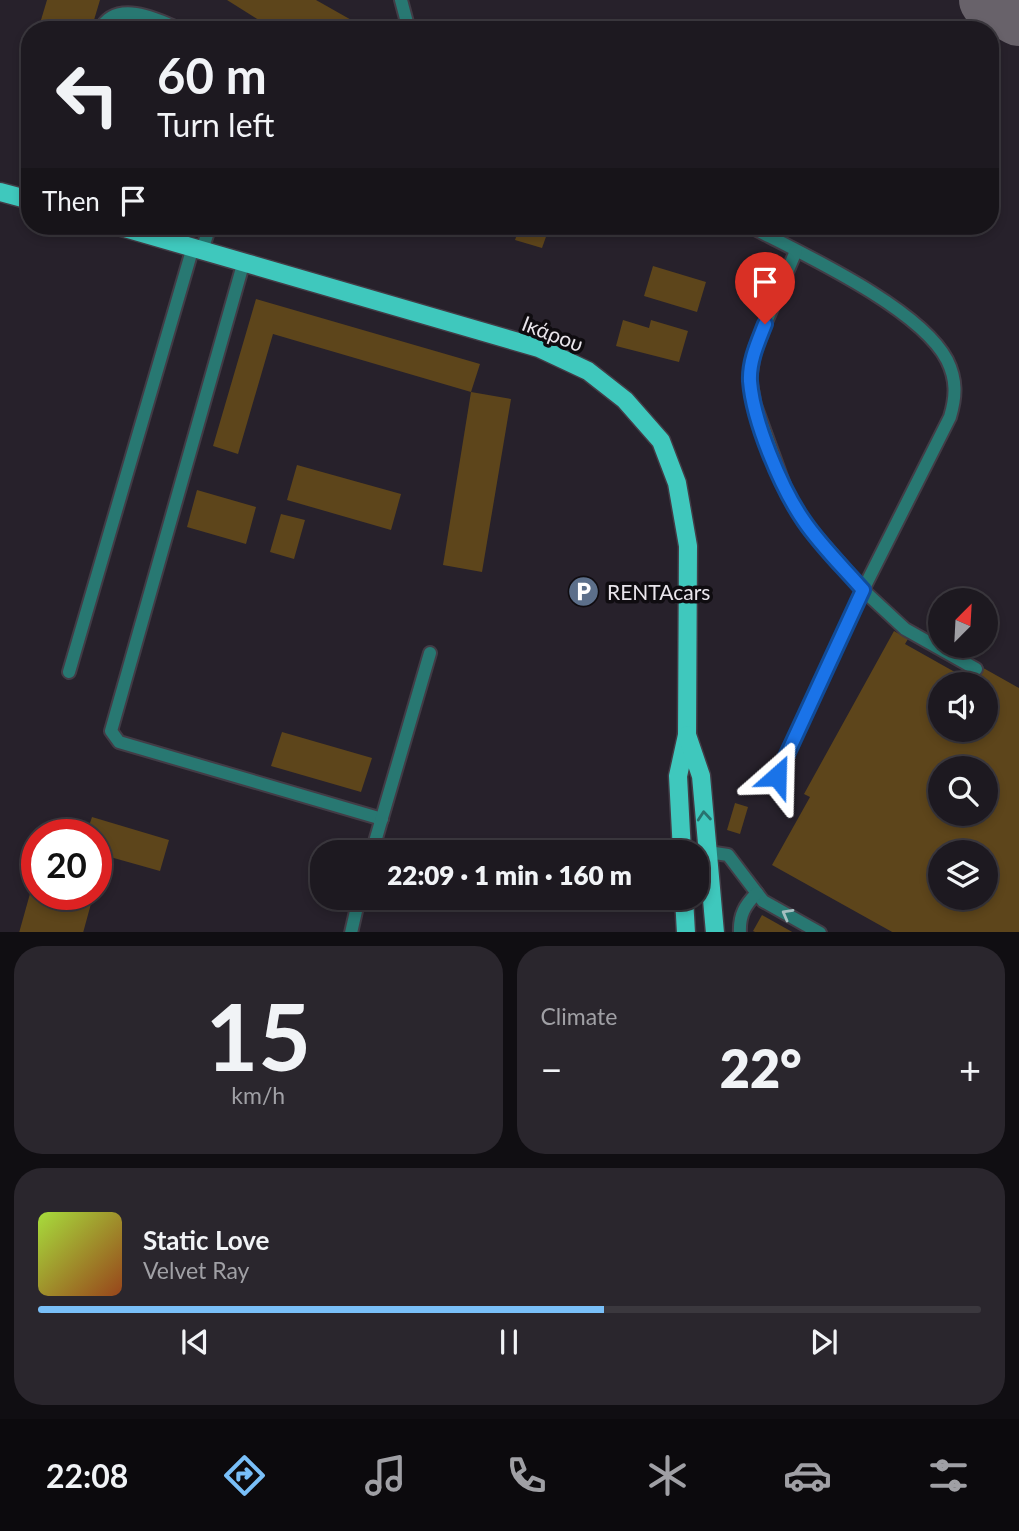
<!DOCTYPE html>
<html lang="en">
<head>
<meta charset="utf-8">
<style>
  body { margin:0; font-family:Lato,sans-serif; background:#2a262d; color:#f1f3f6; height:100vh; display:flex; flex-direction:column; font-size:26px; white-space:nowrap }
  * { box-sizing:border-box; margin:0 }
  p { font-size:23px; color:#a0a0a5 }
  .icon { flex:none; width:38px; height:38px; fill:none; stroke:currentColor; stroke-width:2; stroke-linecap:round; stroke-linejoin:round }
  .map { position:relative; height:932px; overflow:hidden }
  .side { display:flex; flex-direction:column; gap:14px; padding:14px; background:#100e12; flex:1 }
  .side>* { flex:none }
  .top-card { position:absolute; left:21px; top:21px; width:978px; height:214px; border-radius:28px; box-shadow:0 4px 10px #0003,0 0 0 2px #3b383e; background:#1d1920; color:#f1f3f6; overflow:hidden }
  .needle { width:46px; rotate:24deg }
  .tools { position:absolute; left:928px; top:588px; display:grid; gap:14px }
  .tools a { display:grid; place-items:center; width:70px; height:70px; border-radius:50%; background:#1d1920; box-shadow:0 4px 10px #0003,0 0 0 2px #3b383e; font-size:35px }
  .speed { position:absolute; left:21px; top:819px; display:flex; gap:14px; font-size:35px; font-weight:700; text-align:center }
  .speed>* { display:grid; place-content:center; width:91px; height:91px; border-radius:50%; background:#1d1920; box-shadow:0 4px 10px #0003,0 0 0 2px #3b383e; line-height:1 }
  .speed .limit { border:10px solid #d22; background:#fff; color:#111 }
  .pin { position:absolute; display:grid; place-items:center; width:60px; height:60px; color:#fff; margin:-72px -30px; border-radius:50% 50% 50% 0; rotate:-45deg; box-shadow:0 0 7px #0007 }
  .pin .icon { rotate:45deg }
  .me { position:absolute; width:77px; margin:-38px; rotate:25deg; stroke-linejoin:round; filter:drop-shadow(0 0 5px #0008) }
  .turn { display:flex; align-items:center; gap:24px; height:147px; padding:0 21px; font-size:32px }
  .turn .icon { width:91px; height:91px; stroke-width:2.5 }
  .turn b { display:block; font-size:49px; line-height:60px }
  .then { display:flex; align-items:center; height:66px; padding:0 21px; background:#0003; gap:14px; font-size:26px }
  .big { font-size:52px; font-weight:800; line-height:1.1 }
  .side .card { flex:1; display:flex; flex-direction:column; justify-content:center; gap:10px; min-width:0; padding:0 24px; border-radius:28px; background:#2a262d }
  .side .dial { align-items:center; gap:0 }
  .dial b { font-size:91px; line-height:1 }
  .song { display:flex; align-items:center; gap:21px }
  .cover { width:84px; height:84px; border-radius:10px; background:linear-gradient(135deg,hsl(80 70% 55%),hsl(20 70% 35%)) }
  .played { height:7px; border-radius:4px; background:linear-gradient(90deg,#79bff8 60%,#3b383e 60%) }
  .keys { display:flex; justify-content:space-around; direction:ltr }
  .heat { display:flex; justify-content:space-between; align-items:center; font-size:38px; direction:ltr }
  .side .tiles { flex:1; display:grid; gap:14px; grid-template-columns:1fr 1fr }
  .card:last-child { grid-column:span 2 }
  .trip { position:absolute; left:310px; top:840px; width:399px; height:70px; border-radius:28px; background:#1d1920; box-shadow:0 4px 10px #0003,0 0 0 2px #3b383e; font-weight:800; line-height:70px; text-align:center }
  .tab-bar { display:flex; height:112px; justify-content:space-around; align-items:center; background:#0c0a0d; color:#a0a0a5 }
  .tab-bar .icon { width:49px; height:49px }
  .tab-bar .selected { color:#79bff8 }
  .tab-bar b { font-size:32px; color:#f1f3f6 }
  .map>svg:first-child { display:block }
  .lines { fill:none; stroke-linecap:round; stroke-linejoin:round }
  .taxiway { stroke:#68626a; stroke-width:58 }
  .building { fill:#5d451b; fill-rule:evenodd }
  .lane-casing { stroke:#423c46; stroke-width:16 }
  .primary-casing { stroke:#423c46; stroke-width:21 }
  .lane { stroke:#287872; stroke-width:12 }
  .primary { stroke:#3fc8bd; stroke-width:18 }
  .oneway { stroke:#29736f }
  .oneway2 { stroke:#a5bfc1 }
  .route-casing { stroke:#114b97; stroke-width:18 }
  .route { stroke:#1a73e8; stroke-width:12 }
  .labels { text-anchor:middle; dominant-baseline:central; stroke-width:7; stroke-linejoin:round; paint-order:stroke }
  .street-label { font-size:21px; fill:#e9e5eb; stroke:#0f0c10 }
  .poi-label { font-size:21px; fill:#e9e5eb; stroke:#0f0c10; text-anchor:start }
</style>
</head>
<body>
<div class="map">
<svg width="1019" height="933" viewBox="0 0 1019 933">
  <rect width="100%" height="100%" fill="#27212b"/>
  <g class="lines">
    <polyline class="taxiway" points="988,0 1019,17"/>
  </g>
  <g class="building">
    <polygon points="47,0 100,0 91,30 38,30"/>
    <polygon points="227,0 316,0 369,30 275,30"/>
    <polygon points="520,226 547,234 542,248 515,240"/>
    <polygon points="653,266 706,282 697,312 644,296"/>
    <polygon points="256,299 480,364 471,392 273,334 238,454 213,446"/>
    <polygon points="623,320 649,328 651,320 688,331 679,362 616,346"/>
    <polygon points="471,392 511,399 482,572 443,565"/>
    <polygon points="297,465 401,494 391,530 287,500"/>
    <polygon points="197,490 256,507 246,544 187,527"/>
    <polygon points="281,514 305,520 294,559 270,552"/>
    <path d="M 894,631 L 908,639 L 905,644 L 969,680 L 978,665 L 1019,688 L 1019,933 L 894,933 L 772,865 L 810,797 L 804,794 ZM 940,684 L 985,684 L 985,730 L 940,730 ZM 940,768 L 985,768 L 985,814 L 940,814 ZM 940,852 L 985,852 L 985,898 L 940,898 Z"/>
    <polygon points="282,732 372,758 361,792 271,766"/>
    <polygon points="735,803 748,807 740,834 727,830"/>
    <polygon points="92,817 169,840 160,871 96,853 96,835 86,835"/>
    <polygon points="33,883 37,884 37,894 72,894 92,900 83,933 19,933"/>
    <polygon points="762,915 794,933 757,933 753,931"/>
  </g>
  <g class="lines">
    <defs>
      <g id="lane">
        <polyline points="401,0 409,30"/>
        <path d="M 100,30 C 115,0 154,17 181,30"/>
        <polyline points="29,90 30,91"/>
        <path d="M 749,226 C 803,254 920,308 947,360 C 957,380 956,397 950,417 L 863,590 L 777,776"/>
        <polyline points="202,250 210,226"/>
        <polyline points="796,251 755,348 750,379 755,405 787,493 804,522 863,590 905,629 976,669"/>
        <polyline points="244,261 111,731 119,742 382,819"/>
        <polyline points="69,672 193,247"/>
        <polyline points="372,852 430,653"/>
        <polyline points="708,852 728,855 763,901 820,933"/>
        <polyline points="351,933 359,898"/>
        <path d="M 740,933 C 739,915 745,905 757,893"/>
      </g>
      <g id="primary">
        <polyline points="0,192 30,200"/>
        <polyline points="118,226 539,348 588,371 625,400 661,441 677,483 688,546 687,735 678,776 682,852"/>
        <polyline points="687,735 701,776 715,933"/>
        <polyline points="684,898 686,933"/>
      </g>
    </defs>
    <use href="#lane" class="lane-casing"/>
    <use href="#primary" class="primary-casing"/>
    <use href="#lane" class="lane"/>
    <use href="#primary" class="primary"/>
  </g>
  <defs><path id="oneway-chevron" d="M-2-3.5L2.5 0L-2 3.5" fill="none" stroke-width="1.6" stroke-linecap="round" stroke-linejoin="round" transform="scale(1.75)"/></defs>
  <use class="oneway" href="#oneway-chevron" transform="translate(704 816) rotate(-95)"/>
  <use class="oneway2" href="#oneway-chevron" transform="translate(787 914) rotate(-151)"/>
  <g class="lines">
    <defs>
      <path id="route" d="M 765,324 C 758,342 749,361 750,381 C 753,421 781,488 804,521 C 821,546 844,568 863,590 L 777,776"/>
    </defs>
    <use href="#route" class="route-casing"/>
    <use href="#route" class="route"/>
  </g>
  <defs>
    <symbol id="parking-disc" viewBox="-11 -11 22 22"><circle r="9.5" fill="#5c6f8a" stroke="#0f0c10"/><path d="M-3.5-5.5H1a3.5 3.5 0 0 1 0 7H-1V5.5H-3.5ZM-1-3.4V-.6H.8a1.4 1.4 0 0 0 0-2.8Z" fill="#fff"/></symbol>
  </defs>
  <g fill-rule="evenodd">
    <use href="#parking-disc" x="566" y="574" width="35" height="35"/>
  </g>
  <g class="labels">
    <g class="street-label">
      <text transform="translate(553 333) rotate(21)">Ικάρου</text>
    </g>
    <g class="poi-label">
      <text x="607" y="591">RENTAcars</text>
    </g>
  </g>
</svg>
<div class="tools">
<a><svg class="needle" viewBox="-14 -14 28 28"><path d="M0-13l5 13h-10z" fill="#e53935"/><path d="M0 13l5-13h-10z" fill="#a0a0a5"/></svg></a>
<a><svg class="icon" aria-label="sound" viewBox="0 0 24 24"><path d="M4 9h4l5-4v14l-5-4H4zM17 9q2 3 0 6"/></svg></a>
<a><svg class="icon" aria-label="search" viewBox="0 0 24 24"><circle cx="10" cy="10" r="6"/><path d="M15 15l6 6"/></svg></a>
<a><svg class="icon" aria-label="layers" viewBox="0 0 24 24"><path d="M12 4l9 5-9 5-9-5zM3 14l9 5 9-5"/></svg></a>
</div>
<div class="speed"><div class="limit">20</div></div>
<div class="pin" style="left:765px;top:324px;background:#d93025"><svg class="icon" aria-label="arrive" viewBox="0 0 24 24"><path d="M6 21V4h12l-3 4 3 4H6"/></svg></div>
<svg class="me" style="left:777px;top:776px" viewBox="-20 -20 40 40"><path d="M0-17L14 15 0 8-14 15z" fill="#1a73e8" stroke="#fff" stroke-width="4"/></svg>
<div class="trip">22:09 · 1 min · 160 m</div>
<div class="top-card">
<div class="turn"><svg class="icon" aria-label="left" viewBox="0 0 24 24"><path d="M17 20v-9H6M10 6l-5 5 5 5"/></svg><div><b>60 m</b>Turn left</div></div>
<div class="then">Then<svg class="icon" aria-label="arrive" viewBox="0 0 24 24"><path d="M6 21V4h12l-3 4 3 4H6"/></svg></div>
</div>
</div>
<section class="side">
<div class="tiles">
<div class="card dial"><b>15</b><p>km/h</p></div>
<div class="card"><p>Climate</p>
<div class="heat"><a>−</a><b class="big">22°</b><a>+</a></div>
</div>
<div class="card">
<div class="song"><i class="cover"></i><div><b>Static Love</b><p>Velvet Ray</p></div></div>
<div class="played"></div>
<div class="keys"><svg class="icon" aria-label="previous" viewBox="0 0 24 24"><path d="M18 5L8 12l10 7zM5 5v14"/></svg><svg class="icon" aria-label="pause" viewBox="0 0 24 24"><path d="M8 5v14M16 5v14"/></svg><svg class="icon" aria-label="next" viewBox="0 0 24 24"><path d="M6 5l10 7-10 7zM19 5v14"/></svg></div>
</div>
</div>
</section>
<nav class="tab-bar">
<b>22:08</b>
<svg class="icon selected" aria-label="directions" viewBox="0 0 24 24"><path d="M12 3l9 9-9 9-9-9zM9 14v-3h6M13 9l2 2-2 2"/></svg>
<svg class="icon" aria-label="music" viewBox="0 0 24 24"><path d="M9 18V5l10-2v13"/><circle cx="6" cy="18" r="3"/><circle cx="16" cy="16" r="3"/></svg>
<svg class="icon" aria-label="phone" viewBox="0 0 24 24"><path d="M5 4h4l2 5-3 2q2 4 5 5l2-3 5 2v4C11 20 4 13 5 4z"/></svg>
<svg class="icon" aria-label="climate" viewBox="0 0 24 24"><path d="M12 3v18M4 7l16 10M4 17L20 7"/></svg>
<svg class="icon" aria-label="car" viewBox="0 0 24 24"><path d="M5 17H2v-5l4-1 3-4h7l3 4 3 1v5h-3M9 17h6M6 11h13"/><circle cx="7" cy="17" r="2"/><circle cx="17" cy="17" r="2"/></svg>
<svg class="icon" aria-label="filters" viewBox="0 0 24 24"><path d="M4 7h16M4 17h16"/><circle cx="9" cy="7" r="2"/><circle cx="15" cy="17" r="2"/></svg>
</nav>
</body>
</html>
